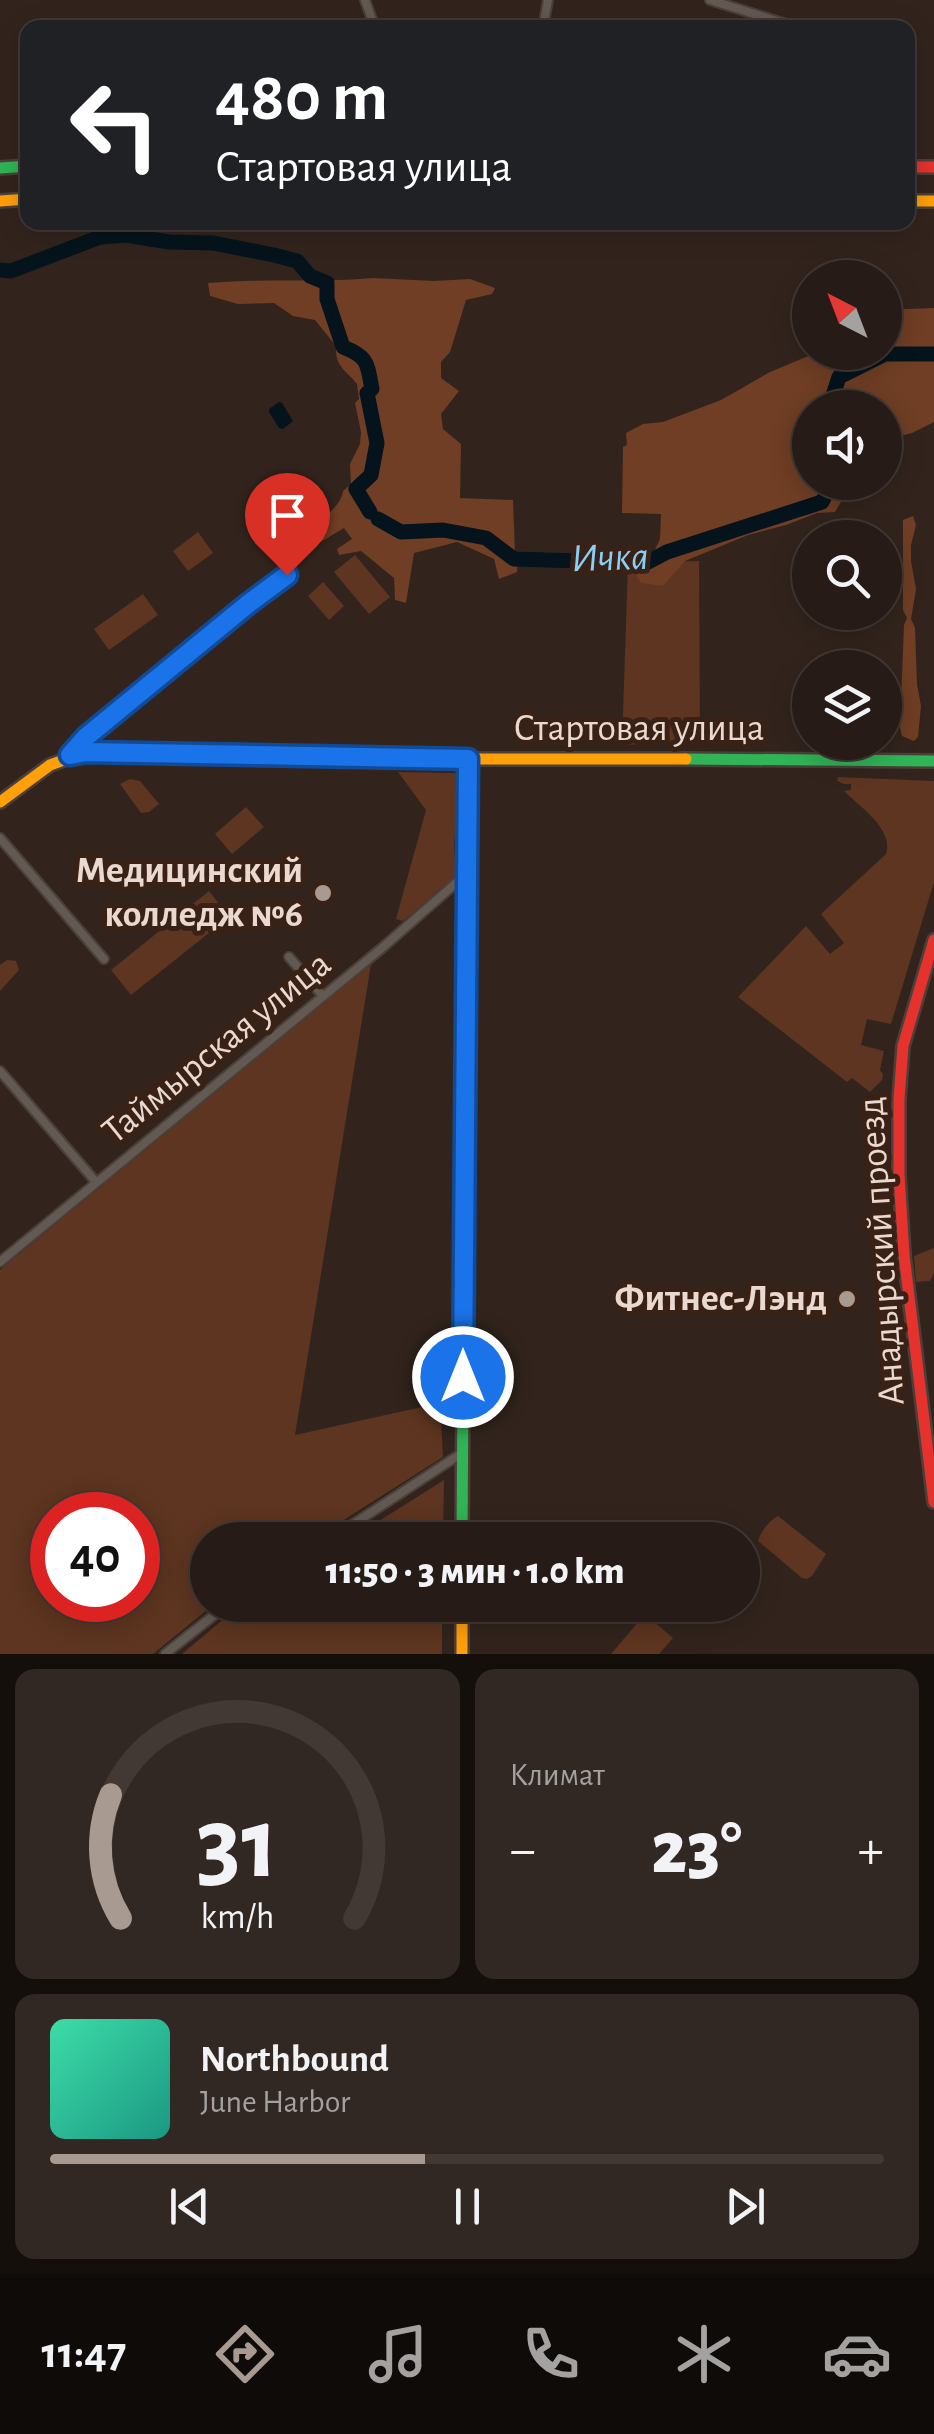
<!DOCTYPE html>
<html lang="ru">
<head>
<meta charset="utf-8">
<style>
  body { margin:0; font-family:"Alegreya Sans",sans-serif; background:#322823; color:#f1f3f6; height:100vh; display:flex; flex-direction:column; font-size:38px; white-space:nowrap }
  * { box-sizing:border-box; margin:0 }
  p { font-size:32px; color:#a4a1a1 }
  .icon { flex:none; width:55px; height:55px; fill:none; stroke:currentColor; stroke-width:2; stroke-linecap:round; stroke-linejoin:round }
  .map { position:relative; height:1654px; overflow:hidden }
  .details { display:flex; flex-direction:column; gap:15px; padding:15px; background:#150f0c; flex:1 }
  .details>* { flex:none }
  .hud { position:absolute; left:20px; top:20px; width:895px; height:210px; border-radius:20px; box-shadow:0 5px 25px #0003,0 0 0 2px #423935; background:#202124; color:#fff; overflow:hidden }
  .needle { width:65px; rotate:318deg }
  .tools { position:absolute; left:792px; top:260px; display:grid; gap:20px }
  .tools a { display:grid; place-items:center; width:110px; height:110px; border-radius:50%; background:#261b16; box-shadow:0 5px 25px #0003,0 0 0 2px #423935; font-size:50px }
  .speed { position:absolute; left:30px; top:1492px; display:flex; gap:20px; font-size:50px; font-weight:700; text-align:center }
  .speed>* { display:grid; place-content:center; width:130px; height:130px; border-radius:50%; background:#261b16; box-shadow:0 5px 25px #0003,0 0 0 2px #423935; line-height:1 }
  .speed .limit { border:15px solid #d22; background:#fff; color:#111 }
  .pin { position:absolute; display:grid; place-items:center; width:85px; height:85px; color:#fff; margin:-102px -42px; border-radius:50% 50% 50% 0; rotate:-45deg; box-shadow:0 0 10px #0007 }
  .pin .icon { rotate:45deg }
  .me { position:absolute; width:110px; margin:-55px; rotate:0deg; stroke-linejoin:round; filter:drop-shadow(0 0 8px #0008) }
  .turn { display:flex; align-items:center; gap:35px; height:210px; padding:0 30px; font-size:45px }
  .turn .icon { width:130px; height:130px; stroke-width:2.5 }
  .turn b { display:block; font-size:70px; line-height:85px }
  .big { font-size:75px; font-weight:800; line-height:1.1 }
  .details .tile { flex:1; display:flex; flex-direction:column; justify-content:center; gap:15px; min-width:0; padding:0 35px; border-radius:20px; background:#322823 }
  .details .dial { align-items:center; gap:0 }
  .dial svg { height:260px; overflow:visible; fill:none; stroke:#423935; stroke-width:7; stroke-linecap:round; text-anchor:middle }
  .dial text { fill:#f1f3f6; stroke:none }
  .song { display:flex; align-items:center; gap:30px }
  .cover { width:120px; height:120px; border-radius:15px; background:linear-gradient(135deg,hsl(160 70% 55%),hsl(170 70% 35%)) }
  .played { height:10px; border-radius:5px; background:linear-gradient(90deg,#a99a91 45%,#423935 45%) }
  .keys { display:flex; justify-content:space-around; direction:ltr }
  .heat { display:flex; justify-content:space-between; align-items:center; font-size:55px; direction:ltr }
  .details .tiles { flex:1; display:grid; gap:15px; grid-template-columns:1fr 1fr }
  .tile:last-child { grid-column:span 2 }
  .trip { position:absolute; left:190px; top:1522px; width:570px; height:100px; border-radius:50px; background:#261b16; box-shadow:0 5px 25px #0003,0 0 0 2px #423935; font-weight:800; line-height:100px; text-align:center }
  .tabs { display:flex; height:160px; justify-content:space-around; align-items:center; background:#0f0b09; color:#a4a1a1 }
  .tabs .icon { width:70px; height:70px }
  .tabs .active { color:#a99a91 }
  .tabs b { font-size:45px; color:#f1f3f6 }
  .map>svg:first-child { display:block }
  .green { fill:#5d3520; fill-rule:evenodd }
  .forest { fill:#6f3e24 }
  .water { fill:#05141c }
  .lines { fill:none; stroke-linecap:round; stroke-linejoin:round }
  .river { stroke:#05141c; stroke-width:15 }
  .street-casing { stroke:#4b3f39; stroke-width:12 }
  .fast-casing { stroke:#4b3f39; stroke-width:16 }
  .slow-casing { stroke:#4b3f39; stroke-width:16 }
  .jam-casing { stroke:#4b3f39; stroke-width:16 }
  .street { stroke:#635953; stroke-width:8 }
  .fast { stroke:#30b455; stroke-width:11 }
  .slow { stroke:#ff9f0a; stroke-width:11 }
  .jam { stroke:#e5322d; stroke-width:11 }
  .route-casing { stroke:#114b97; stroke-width:25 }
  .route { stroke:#1a73e8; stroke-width:18 }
  .poi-dot { fill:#a99a91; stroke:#3a2115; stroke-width:4 }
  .labels { text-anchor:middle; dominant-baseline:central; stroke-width:10; stroke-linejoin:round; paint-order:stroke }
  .street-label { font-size:38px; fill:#e9d9d0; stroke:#3a2115 }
  .poi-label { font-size:38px; font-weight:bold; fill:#e9d9d0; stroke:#3a2115; text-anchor:end }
  .water-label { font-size:40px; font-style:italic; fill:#87d1f9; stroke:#3a2115 }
</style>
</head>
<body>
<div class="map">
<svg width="934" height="1654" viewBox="0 0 934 1654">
  <rect width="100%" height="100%" fill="#32241d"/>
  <g class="green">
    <polygon points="198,532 213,553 188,571 173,551"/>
    <polygon points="355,555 390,597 369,614 334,572"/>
    <polygon points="699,561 700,742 622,745 628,563"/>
    <polygon points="323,582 344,606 329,620 308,596"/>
    <polygon points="143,594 158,615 109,650 94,629"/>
    <polygon points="398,772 454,773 463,779 459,818 454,842 456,876 403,921 396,919 426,810"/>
    <path d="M 838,777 L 934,781 L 934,882 L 891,1024 L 867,1019 L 861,1045 L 884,1051 L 880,1070 L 883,1074 L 882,1080 L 870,1092 L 852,1078 L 847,1082 L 738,997 L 806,926 L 830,954 L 844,943 L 821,914 L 886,854 C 894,829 860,807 844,791 L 851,790 L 851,784 L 844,784 L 837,781 Z"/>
    <polygon points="130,779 140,781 159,804 149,812 141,813 120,784"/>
    <polygon points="246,807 264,827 232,854 215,834"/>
    <polygon points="209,891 229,917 131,995 111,970"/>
    <polygon points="7,960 16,961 19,970 0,991 0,965"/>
    <path d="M 371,964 L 295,1435 L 440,1403 L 443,1457 L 312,1540 L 208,1540 L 208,1605 L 213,1605 L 153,1654 L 0,1654 L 0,1270 ZM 52,1515 L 138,1515 L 138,1600 L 52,1600 Z"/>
    <polygon points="934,1248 934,1273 930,1281 916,1282 914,1256"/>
    <polygon points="444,1480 443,1540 349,1540"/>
    <path d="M 778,1516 L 826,1554 L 812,1576 L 807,1579 L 802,1578 L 758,1541 C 760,1532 770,1520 778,1516 Z"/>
    <polygon points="247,1605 442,1605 442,1654 182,1654 220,1622"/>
    <polygon points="645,1614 673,1638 659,1654 611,1654"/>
  </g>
  <g class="forest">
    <path d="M 373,278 L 434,281 L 470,279 L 495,288 L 492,294 L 466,300 L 450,352 L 441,362 L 441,378 L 459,391 L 441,414 L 443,429 L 461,444 L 460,498 L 513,500 L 515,554 L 599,556 L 654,552 L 660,539 L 661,514 L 622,513 L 623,447 L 627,445 L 626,433 L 643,424 L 663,422 L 721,400 L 770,372 L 806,357 L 821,353 L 885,352 L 885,313 L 905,309 L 934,308 L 934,422 L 912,433 L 885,440 L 885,408 L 810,408 L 810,482 L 869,483 L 866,497 L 842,500 L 835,512 L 817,513 L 786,525 L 748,535 L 685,561 L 663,586 L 641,583 L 628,563 L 518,560 L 517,572 L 499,579 L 494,559 L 457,542 L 414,553 L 406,603 L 395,600 L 394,578 L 361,551 L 339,555 L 337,549 L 352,539 L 344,528 L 294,558 L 281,545 C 299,533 340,514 343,491 L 351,484 L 350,464 L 360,444 L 361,432 L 355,403 L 359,399 L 357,384 C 345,369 335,367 336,346 L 315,320 L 293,316 L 274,303 L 238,304 L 210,296 L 208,283 C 263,278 318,283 373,278 Z"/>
    <polygon points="913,516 916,525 911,545 911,561 916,589 911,619 915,628 917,684 921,706 918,737 914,741 902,736 900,727 904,625 907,618 903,610 903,520"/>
  </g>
  <polygon class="water" points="279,402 282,403 293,421 283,429 279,428 269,412 269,409"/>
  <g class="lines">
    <g class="river">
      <path d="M 0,270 L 11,271 L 100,237 L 126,235 L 169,242 L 213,243 L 274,255 L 297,261 L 310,276 L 327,283 L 327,299 L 343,347 C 369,357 367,364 372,389 L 367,393 L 377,443 L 371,475 L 356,489 L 370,512"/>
      <polyline points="829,408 839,377 885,354 934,354"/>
      <polyline points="378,519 401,532 443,530 486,538 514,559 646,563 667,552 822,502 832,482"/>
    </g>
    <defs>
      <g id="street">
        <polyline points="365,0 375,28"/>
        <polyline points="710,0 799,28"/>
        <polyline points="543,28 548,0"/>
        <polyline points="71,753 86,737 248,604 287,575"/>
        <polyline points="0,838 104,959"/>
        <polyline points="289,957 322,995"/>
        <polyline points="0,1071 96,1182"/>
        <polyline points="0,1262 382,948 465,875"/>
        <polyline points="329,1540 462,1453"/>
        <polyline points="165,1654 227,1605"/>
      </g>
      <g id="fast">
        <polyline points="0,168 28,166"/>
        <polyline points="686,759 934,761"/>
        <polyline points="462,1540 467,759"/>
      </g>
      <g id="slow">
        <polyline points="0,201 28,199"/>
        <polyline points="908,201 934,201"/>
        <polyline points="0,802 50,765 86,752 467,759 686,759"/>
        <polyline points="462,1605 462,1654"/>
      </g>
      <g id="jam">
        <polyline points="908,167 934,167"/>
        <polyline points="934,940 903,1046 899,1099 899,1175 904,1255 934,1502"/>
      </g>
    </defs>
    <use href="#street" class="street-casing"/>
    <use href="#fast" class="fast-casing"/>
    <use href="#slow" class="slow-casing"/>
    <use href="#jam" class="jam-casing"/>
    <use href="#street" class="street"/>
    <use href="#fast" class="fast"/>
    <use href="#slow" class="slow"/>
    <use href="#jam" class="jam"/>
  </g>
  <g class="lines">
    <defs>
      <polyline id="route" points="287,575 248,604 86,737 70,755 86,752 468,759 463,1377"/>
    </defs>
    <use href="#route" class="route-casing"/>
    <use href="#route" class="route"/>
  </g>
  <g class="poi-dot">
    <circle cx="323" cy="893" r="10"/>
    <circle cx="847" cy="1299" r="10"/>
  </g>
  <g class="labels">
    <g class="street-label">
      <text x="639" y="729">Стартовая улица</text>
      <text transform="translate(217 1048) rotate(-39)">Таймырская улица</text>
      <text transform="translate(882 1251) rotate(-94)">Анадырский проезд</text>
    </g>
    <g class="poi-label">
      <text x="303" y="871">Медицинский<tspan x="303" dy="44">колледж №6</tspan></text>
      <text x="827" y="1299">Фитнес-Лэнд</text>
    </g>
    <g class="water-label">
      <text transform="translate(610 558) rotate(-2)">Ичка</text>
    </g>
  </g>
</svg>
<div class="tools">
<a><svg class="needle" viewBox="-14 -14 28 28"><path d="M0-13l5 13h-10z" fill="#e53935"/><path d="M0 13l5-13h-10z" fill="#a4a1a1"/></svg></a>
<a><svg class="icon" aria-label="sound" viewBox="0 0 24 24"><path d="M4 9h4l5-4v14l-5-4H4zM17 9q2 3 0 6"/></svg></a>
<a><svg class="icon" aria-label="search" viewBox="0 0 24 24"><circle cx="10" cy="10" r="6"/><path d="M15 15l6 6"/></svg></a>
<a><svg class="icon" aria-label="layers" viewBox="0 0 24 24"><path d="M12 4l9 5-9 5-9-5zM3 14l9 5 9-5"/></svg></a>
</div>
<div class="speed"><div class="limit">40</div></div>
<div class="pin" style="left:287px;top:575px;background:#d93025"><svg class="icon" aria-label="arrive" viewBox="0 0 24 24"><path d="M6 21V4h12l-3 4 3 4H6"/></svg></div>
<svg class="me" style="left:463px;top:1377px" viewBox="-20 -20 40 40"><circle r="17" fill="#1a73e8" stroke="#fff" stroke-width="3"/><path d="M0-11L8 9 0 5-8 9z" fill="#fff"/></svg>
<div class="trip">11:50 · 3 мин · 1.0 km</div>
<div class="hud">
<div class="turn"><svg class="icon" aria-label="left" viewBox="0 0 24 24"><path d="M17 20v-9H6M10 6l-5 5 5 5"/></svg><div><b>480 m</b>Стартовая улица</div></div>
</div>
</div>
<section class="details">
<div class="tiles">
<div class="tile dial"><svg viewBox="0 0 100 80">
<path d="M14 69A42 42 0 1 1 86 69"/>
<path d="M14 69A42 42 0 0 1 11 31" stroke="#a99a91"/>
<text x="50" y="56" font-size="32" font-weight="700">31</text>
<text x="50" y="72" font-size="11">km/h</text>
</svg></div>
<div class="tile"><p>Климат</p>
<div class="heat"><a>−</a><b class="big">23°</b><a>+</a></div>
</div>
<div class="tile">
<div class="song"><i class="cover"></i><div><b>Northbound</b><p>June Harbor</p></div></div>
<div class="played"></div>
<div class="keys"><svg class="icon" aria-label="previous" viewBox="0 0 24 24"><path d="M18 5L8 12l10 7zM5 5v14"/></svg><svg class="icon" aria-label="pause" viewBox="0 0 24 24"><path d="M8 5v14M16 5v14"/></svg><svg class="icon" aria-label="next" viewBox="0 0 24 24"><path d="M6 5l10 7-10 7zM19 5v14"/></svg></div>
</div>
</div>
</section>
<nav class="tabs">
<b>11:47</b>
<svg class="icon active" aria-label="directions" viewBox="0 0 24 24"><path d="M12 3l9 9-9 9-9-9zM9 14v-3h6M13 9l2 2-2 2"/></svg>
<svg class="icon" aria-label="music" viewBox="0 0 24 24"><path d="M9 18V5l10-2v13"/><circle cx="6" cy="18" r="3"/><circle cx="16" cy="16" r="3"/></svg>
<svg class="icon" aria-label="phone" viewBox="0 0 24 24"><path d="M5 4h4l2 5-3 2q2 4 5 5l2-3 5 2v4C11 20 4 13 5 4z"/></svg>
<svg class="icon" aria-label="climate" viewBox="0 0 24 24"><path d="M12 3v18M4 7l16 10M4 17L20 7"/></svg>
<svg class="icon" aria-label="car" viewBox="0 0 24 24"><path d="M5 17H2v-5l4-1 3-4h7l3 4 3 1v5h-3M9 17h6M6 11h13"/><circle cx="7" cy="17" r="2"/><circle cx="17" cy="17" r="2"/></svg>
</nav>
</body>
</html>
